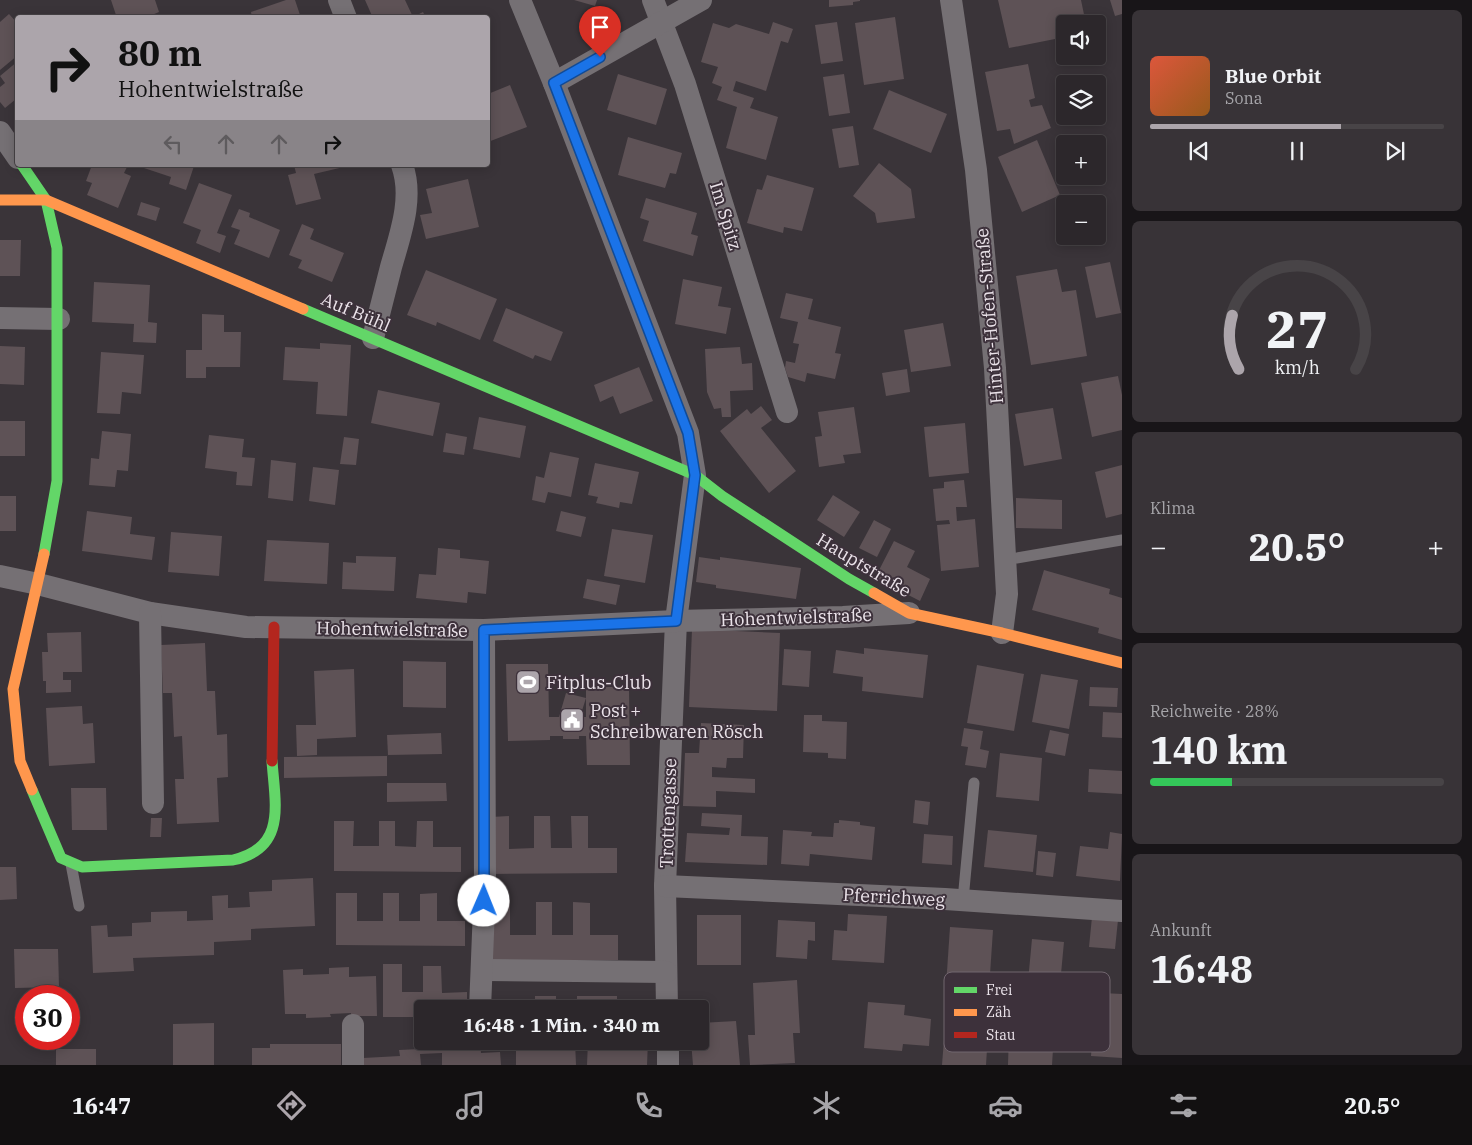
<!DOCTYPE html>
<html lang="de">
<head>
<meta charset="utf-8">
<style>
  body { margin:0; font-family:"IBM Plex Serif",serif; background:#383337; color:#f1f3f6; height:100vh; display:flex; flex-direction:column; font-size:19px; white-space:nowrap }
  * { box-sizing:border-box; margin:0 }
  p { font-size:16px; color:#a6a5a9 }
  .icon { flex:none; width:28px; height:28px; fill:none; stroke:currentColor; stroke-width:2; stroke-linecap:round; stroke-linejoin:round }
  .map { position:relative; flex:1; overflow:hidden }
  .side { display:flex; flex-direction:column; gap:10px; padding:10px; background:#181518; width:350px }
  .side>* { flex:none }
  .banner { position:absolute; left:15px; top:15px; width:475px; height:152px; border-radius:5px; box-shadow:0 2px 12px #0003,0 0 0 1px #484447; background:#aca5ab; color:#111; overflow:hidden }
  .fabs { position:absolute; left:1056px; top:15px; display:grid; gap:10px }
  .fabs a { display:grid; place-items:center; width:50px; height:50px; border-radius:5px; background:#2c272b; box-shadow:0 2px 12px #0003,0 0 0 1px #484447; font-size:25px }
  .speed { position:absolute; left:15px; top:985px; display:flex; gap:10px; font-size:25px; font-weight:700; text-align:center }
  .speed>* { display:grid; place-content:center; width:65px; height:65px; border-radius:50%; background:#2c272b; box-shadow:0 2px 12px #0003,0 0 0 1px #484447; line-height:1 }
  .speed .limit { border:8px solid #d22; background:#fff; color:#111 }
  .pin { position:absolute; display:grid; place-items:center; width:42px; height:42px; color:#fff; margin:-51px -21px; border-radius:50% 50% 50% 0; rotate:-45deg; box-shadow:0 0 5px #0007 }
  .pin .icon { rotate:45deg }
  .me { position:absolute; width:55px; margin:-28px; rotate:1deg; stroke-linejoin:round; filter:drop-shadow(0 0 4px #0008) }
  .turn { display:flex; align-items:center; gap:18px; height:105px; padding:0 20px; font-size:22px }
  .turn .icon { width:65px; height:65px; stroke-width:2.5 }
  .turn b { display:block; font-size:35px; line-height:42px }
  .lanes { display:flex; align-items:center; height:48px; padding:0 20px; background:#0003; justify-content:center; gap:25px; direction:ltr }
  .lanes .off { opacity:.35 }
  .big { font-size:38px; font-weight:800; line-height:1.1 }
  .side .widget { flex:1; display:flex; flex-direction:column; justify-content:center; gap:8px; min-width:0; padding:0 18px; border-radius:8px; background:#383337 }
  .side .dial { align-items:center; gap:0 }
  .dial svg { height:130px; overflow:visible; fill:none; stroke:#484447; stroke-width:7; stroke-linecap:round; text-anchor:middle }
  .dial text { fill:#f1f3f6; stroke:none }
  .song { display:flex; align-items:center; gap:15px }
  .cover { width:60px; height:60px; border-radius:8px; background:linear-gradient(135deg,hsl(10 70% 55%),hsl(30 70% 35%)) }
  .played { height:5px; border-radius:2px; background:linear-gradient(90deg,#aca5ab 65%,#484447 65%) }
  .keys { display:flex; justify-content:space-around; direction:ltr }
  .heat { display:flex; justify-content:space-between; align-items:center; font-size:28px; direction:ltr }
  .charge { height:8px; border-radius:4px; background:linear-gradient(90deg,#34c759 28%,#484447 0) }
  .trip { position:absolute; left:414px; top:1000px; width:295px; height:50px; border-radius:5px; background:#2c272b; box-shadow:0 2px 12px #0003,0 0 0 1px #484447; font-weight:800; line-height:50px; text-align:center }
  .menu { display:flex; height:80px; justify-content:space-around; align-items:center; background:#121011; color:#a6a5a9 }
  .menu .icon { width:35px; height:35px }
  .menu .current { color:#aca5ab }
  .menu b { font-size:22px; color:#f1f3f6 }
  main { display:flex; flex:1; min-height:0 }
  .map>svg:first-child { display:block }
  .building { fill:#5e5256 }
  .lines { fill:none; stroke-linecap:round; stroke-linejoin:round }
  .lane { stroke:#757074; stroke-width:11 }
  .street { stroke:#757074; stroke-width:22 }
  .fast { stroke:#63d668; stroke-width:11 }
  .slow { stroke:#ff974d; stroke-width:11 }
  .jam { stroke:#b3261e; stroke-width:11 }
  .route-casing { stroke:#114b97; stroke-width:12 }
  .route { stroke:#1a73e8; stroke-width:9 }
  .labels { text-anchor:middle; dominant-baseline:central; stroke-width:4; stroke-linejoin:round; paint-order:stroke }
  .street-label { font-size:18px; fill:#eae2e9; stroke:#3d313b }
  .poi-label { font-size:18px; fill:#eae2e9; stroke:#3d313b; text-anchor:start }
  .key { fill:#3d313b; stroke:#71666f; stroke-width:1 }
  .key-label { font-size:14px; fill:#eae2e9 }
</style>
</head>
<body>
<main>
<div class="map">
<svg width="1122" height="1065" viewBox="0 0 1122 1065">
  <rect width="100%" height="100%" fill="#3a3439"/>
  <g class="building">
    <polygon points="111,0 155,0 159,12 145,18 117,18"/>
    <polygon points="286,0 295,0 301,18 252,18 251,12"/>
    <polygon points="365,0 405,0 413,17 423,12 426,18 373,18"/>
    <polygon points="574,0 597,0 595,6"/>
    <polygon points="829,0 860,0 860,1 853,2 853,5 829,7"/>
    <polygon points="998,0 1081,0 1086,24 1065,24 1065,57 1060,38 1009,48"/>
    <polygon points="1110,0 1122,0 1122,14 1115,16"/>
    <polygon points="9,14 18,24 18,55 0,70 0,22"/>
    <polygon points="895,17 904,79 864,85 855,23"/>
    <polygon points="773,22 793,29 788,43 781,41 766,91 736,81 733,91 754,98 750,108 778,117 766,160 726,148 737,107 717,100 722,87 712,83 718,67 701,62 713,23 729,28 736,24 769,34"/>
    <polygon points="837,22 843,61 821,64 815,25"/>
    <polygon points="18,61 18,100 16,99 5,108 0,102 0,87 5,83 0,76"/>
    <polygon points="1028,64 1035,98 1029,100 1031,107 1042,105 1051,128 1014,144 1010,129 997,131 985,72"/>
    <polygon points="618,74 667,89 656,125 607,110"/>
    <polygon points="844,74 850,113 829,116 823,77"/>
    <polygon points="510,85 527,127 488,142 488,94"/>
    <polygon points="889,90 947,114 931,153 873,129"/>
    <polygon points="853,126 859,165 839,168 832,129"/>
    <polygon points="628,137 682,153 676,174 670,173 665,188 618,175"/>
    <polygon points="1037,140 1060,195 1022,212 998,157"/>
    <polygon points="879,163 911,189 915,218 877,223 875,213 853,196"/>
    <polygon points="92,165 128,165 124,173 131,176 118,208 87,195 92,183 86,181"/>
    <polygon points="145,165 189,165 194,166 186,190 169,184 171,177 144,168"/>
    <polygon points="294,165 348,165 348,166 314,174 321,199 296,205 288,175 296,173"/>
    <polygon points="767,175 814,188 802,231 784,227 783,233 747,223 757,189 762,190"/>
    <polygon points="468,179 479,227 426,239 420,215 432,213 426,189"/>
    <polygon points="199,183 232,195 217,233 226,236 220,253 196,243 201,230 183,223"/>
    <polygon points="646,198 697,213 691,234 698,236 693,256 643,241 649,221 640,218"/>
    <polygon points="141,202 160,208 156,221 137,215"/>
    <polygon points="239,209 250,213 249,217 280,230 269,258 234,244 240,230 231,227"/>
    <polygon points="302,224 314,229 310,239 344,253 332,282 298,268 302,260 289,255"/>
    <polygon points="0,240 21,240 20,276 0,276"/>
    <polygon points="1110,262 1121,313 1096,318 1085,267"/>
    <polygon points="1057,269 1062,292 1076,290 1087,356 1031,365 1016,276"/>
    <polygon points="426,270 497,299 480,340 437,322 436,326 407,315"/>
    <polygon points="683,279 722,287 718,306 731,308 726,334 675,324"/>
    <polygon points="94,282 150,285 148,322 157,323 156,343 133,342 134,324 92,322"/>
    <polygon points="786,293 813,299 808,319 841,327 835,353 841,354 835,379 807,373 805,382 788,377 785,368 786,361 795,363 799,344 793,343 798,322 780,318"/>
    <polygon points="506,308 563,332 551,361 535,355 533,359 493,341"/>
    <polygon points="202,314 224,315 224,332 241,332 240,367 206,367 206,378 186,378 186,350 202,350"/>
    <polygon points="943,323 951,366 911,372 904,330"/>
    <polygon points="320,343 351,345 347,416 316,414 318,382 283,380 285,347 320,349"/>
    <polygon points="0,346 25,347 24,385 0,384"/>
    <polygon points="740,347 742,364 752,363 753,390 730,391 731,417 722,417 721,408 714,409 707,392 705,349"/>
    <polygon points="101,352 144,355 141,394 122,392 120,414 97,413"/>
    <polygon points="639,367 653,401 620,414 613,396 600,402 594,385"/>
    <polygon points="907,369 910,392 886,396 882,373"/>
    <polygon points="1118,376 1122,395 1122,430 1092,437 1081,383"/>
    <polygon points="378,390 440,403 433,436 371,423"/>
    <polygon points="761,406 772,420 761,428 796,471 769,493 720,431 747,409 751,414"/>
    <polygon points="854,407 861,453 843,455 845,463 819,467 815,437 822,436 818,412"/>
    <polygon points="1053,408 1062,459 1024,466 1015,414"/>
    <polygon points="479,417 526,426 520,458 473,449"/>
    <rect x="0" y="421" width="25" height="35"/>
    <polygon points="965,423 969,473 929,477 924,427"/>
    <polygon points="102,431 131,434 128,471 117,470 115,487 89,485 91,458 99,459"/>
    <polygon points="446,433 467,437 464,455 443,452"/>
    <polygon points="209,435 244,439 242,457 255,458 252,486 236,485 237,472 205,468"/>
    <polygon points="344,437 359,439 356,465 340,464"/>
    <polygon points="550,452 579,458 571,497 548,492 545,503 532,500 536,476 544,478"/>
    <polygon points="271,460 296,463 293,501 268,498"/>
    <polygon points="595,463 639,472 632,504 620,502 619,508 596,503 598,497 588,495"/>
    <polygon points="1122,465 1122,514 1106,518 1095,472"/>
    <polygon points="313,467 339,470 335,505 309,501"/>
    <polygon points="964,480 967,507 956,507 957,521 975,519 979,567 941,571 937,525 950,524 949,520 936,521 933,489 944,488 944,482"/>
    <polygon points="833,495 860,512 844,537 817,520"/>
    <rect x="0" y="496" width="16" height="35"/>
    <polygon points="1016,498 1062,500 1062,529 1016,528"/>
    <polygon points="87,511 132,517 130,534 155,537 152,560 82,551"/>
    <polygon points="561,511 586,517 581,537 556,531"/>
    <polygon points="874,520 891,529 877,557 859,548"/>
    <polygon points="612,529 653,535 645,583 604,576"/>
    <polygon points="171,532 222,536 219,576 168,572"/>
    <polygon points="267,540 329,543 327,584 264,581"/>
    <polygon points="894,541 915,551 907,567 930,579 920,601 875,578"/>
    <polygon points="438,548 460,550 460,558 489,561 486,594 468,592 467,603 416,598 419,574 436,575"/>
    <polygon points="356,556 396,557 394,591 342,589 343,562 356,563"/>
    <polygon points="699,557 720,560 720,557 801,568 796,599 716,588 716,585 696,582"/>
    <polygon points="1044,570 1110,589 1109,594 1122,598 1122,640 1098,633 1099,628 1032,610"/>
    <polygon points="587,579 620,585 616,605 583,598"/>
    <polygon points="692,629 780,633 777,711 689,707"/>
    <polygon points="81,632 82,672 63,672 63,680 71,680 71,692 46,693 46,681 43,681 42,652 48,652 47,633"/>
    <polygon points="205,643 207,691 215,691 217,735 227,734 228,777 217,778 219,822 177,824 175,779 184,779 182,736 174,737 172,693 163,693 161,645"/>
    <polygon points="864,648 928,655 923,698 862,691 863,677 833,673 836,650 864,654"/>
    <polygon points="784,649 811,651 809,687 782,685"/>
    <polygon points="403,661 446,662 446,708 403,707"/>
    <polygon points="506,664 548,664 549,717 559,717 566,693 586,698 580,717 586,717 586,687 629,687 630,765 587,765 586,736 579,736 579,739 563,739 563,736 550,736 550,740 508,741"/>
    <polygon points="977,665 1024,674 1014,731 967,723"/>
    <polygon points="354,669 356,737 317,739 317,755 297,756 296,725 316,725 314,671"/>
    <polygon points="1041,674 1078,680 1069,729 1032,722"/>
    <polygon points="1090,687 1118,688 1117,707 1089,706"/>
    <polygon points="82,706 83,724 93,723 95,763 49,766 46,708"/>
    <polygon points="1103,712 1122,713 1122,738 1102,737"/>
    <polygon points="804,715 822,715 822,721 847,722 846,759 828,758 828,753 803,752"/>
    <polygon points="701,723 744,725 743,758 727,758 726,768 712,767 712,777 755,779 755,793 716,791 716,807 683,806 685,753 699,753"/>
    <polygon points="964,728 983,731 980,749 989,751 986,768 965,765 968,747 961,746"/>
    <polygon points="1050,730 1069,734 1065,756 1045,752"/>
    <polygon points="441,733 442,754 388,755 387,735"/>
    <polygon points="1000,753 1042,758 1039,801 996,797"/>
    <polygon points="387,756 387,776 284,778 284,757"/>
    <polygon points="1089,769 1122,771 1122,794 1088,792"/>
    <polygon points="387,783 446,783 447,801 387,802"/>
    <polygon points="71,788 106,788 107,830 72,830"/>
    <polygon points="915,800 930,802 928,825 913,823"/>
    <polygon points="702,813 742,815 741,836 768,837 767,865 685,862 687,833 729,835 730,828 701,826"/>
    <polygon points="509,816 509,849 534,848 534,816 550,816 551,848 572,848 571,816 588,816 588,848 617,848 617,873 492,874 491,817"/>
    <polygon points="151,818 162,818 161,837 150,837"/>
    <polygon points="839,820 860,822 860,825 875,827 872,860 810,854 809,866 781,864 783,830 812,832 811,836 833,837 834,823 839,823"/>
    <polygon points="334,821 354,821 353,846 379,846 379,821 395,821 395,846 416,847 417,821 433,821 433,847 461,847 461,872 334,871"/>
    <polygon points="988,830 1037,835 1033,872 984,867"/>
    <polygon points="1110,832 1122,834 1120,881 1076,876 1080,846 1108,849"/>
    <polygon points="924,834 953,836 952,865 922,863"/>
    <polygon points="1038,851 1056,853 1053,877 1036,875"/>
    <polygon points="0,867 16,867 17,899 0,900"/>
    <polygon points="313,878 315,926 251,929 251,940 214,942 214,955 133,958 134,971 93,973 91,926 107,925 108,937 132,936 132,923 151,922 151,912 187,911 187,921 213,920 212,896 228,895 228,908 250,907 249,892 272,891 272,880"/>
    <polygon points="336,893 357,893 357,921 383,921 383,893 399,893 399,921 420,921 420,894 437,893 437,921 465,921 465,946 336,945"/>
    <polygon points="493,902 510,902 510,935 536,935 536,902 552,902 552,935 573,935 573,902 590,903 590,935 618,935 618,960 493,960"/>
    <polygon points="848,914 887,916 884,963 832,960 834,930 847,931"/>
    <rect x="697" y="915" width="44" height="50"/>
    <polygon points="1092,917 1118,920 1115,949 1089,947"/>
    <polygon points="778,920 815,922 815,941 808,940 807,959 776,957"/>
    <polygon points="950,927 993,930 989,989 946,986"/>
    <polygon points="1032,939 1064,942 1059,995 1027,992"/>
    <polygon points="14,949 58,949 59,987 15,988"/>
    <polygon points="383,964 402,964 402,992 423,992 423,966 441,966 442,993 467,992 467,1009 422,1009 422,1017 383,1017"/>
    <polygon points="349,967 349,977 376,976 377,1016 351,1016 351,1013 330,1014 331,1017 306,1018 306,1014 285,1014 283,970 303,969 303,975 329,974 329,968"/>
    <polygon points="797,980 800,1033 793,1033 795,1063 750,1065 748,1035 755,1035 753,983"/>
    <polygon points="1102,993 1122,994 1122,1058 1091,1056 1093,1027 1099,1027"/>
    <polygon points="535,996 556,996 556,999 577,999 577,996 617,996 617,1009 535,1009"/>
    <polygon points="868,1002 905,1005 904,1015 931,1019 929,1046 903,1044 902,1051 864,1048"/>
    <polygon points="946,1014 989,1017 986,1065 942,1065"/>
    <polygon points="736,1021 740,1065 693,1065 691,1041 700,1041 700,1023"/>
    <polygon points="214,1023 214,1065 173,1065 173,1024"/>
    <polygon points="419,1030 422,1030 422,1041 480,1041 481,1053 500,1052 501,1065 442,1065 442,1053 420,1054 421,1065 363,1065 363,1058 400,1056 399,1050 420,1049"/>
    <polygon points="1009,1031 1054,1033 1052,1065 1008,1065"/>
    <polygon points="516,1041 575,1041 576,1065 516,1065"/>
    <polygon points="588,1041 648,1041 647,1065 587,1065"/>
    <polygon points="270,1044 341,1044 341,1065 252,1065 252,1048 270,1048"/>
    <rect x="56" y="1049" width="40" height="16"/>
  </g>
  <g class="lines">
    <g class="lane">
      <polyline points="1005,560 1122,540"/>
      <polyline points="71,864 79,906"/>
      <polyline points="963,900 974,783"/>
    </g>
    <g class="street">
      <polyline points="339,0 346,18"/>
      <polyline points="520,0 554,83 688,433 695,475 676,621 665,886 667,1009"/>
      <polyline points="653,0 685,84 787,412"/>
      <polyline points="951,0 976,170 995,368 1007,594 1002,633"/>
      <polyline points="554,83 701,0"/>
      <polyline points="0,132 18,158"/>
      <polyline points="0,318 59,319"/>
      <path d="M 373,338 C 379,314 385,291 391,267 C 400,235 414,198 402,165"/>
      <polyline points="0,576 38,584 150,613 246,627 484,630 676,621 843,617 909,613"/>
      <polyline points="150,613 153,803"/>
      <polyline points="665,886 945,899 1122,911"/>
      <polyline points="486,970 666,972"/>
      <polyline points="480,1009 485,883 484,630"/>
      <polyline points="668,1041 668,1065"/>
      <polyline points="353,1065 353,1025"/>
    </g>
    <g class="fast">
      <polyline points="22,165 46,200 57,248 57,481 44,554"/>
      <polyline points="303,309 695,475 722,496 849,579 874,593"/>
      <path d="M 32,790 L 61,858 L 82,867 L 233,860 C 287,848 275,804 272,761"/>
    </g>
    <g class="slow">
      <polyline points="0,200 46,200 303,309"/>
      <polyline points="874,593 909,613 1002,633 1122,663"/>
      <polyline points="32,790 20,761 13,689 44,554"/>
    </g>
    <polyline class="jam" points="272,761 274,627"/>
  </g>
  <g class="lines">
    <defs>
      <polyline id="route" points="484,901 484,630 676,621 695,475 688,433 554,83 600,57"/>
    </defs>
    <use href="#route" class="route-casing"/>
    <use href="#route" class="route"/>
  </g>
  <defs>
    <symbol id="stadium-square" viewBox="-11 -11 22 22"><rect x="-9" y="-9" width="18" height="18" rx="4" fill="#aca5ab" stroke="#3d313b"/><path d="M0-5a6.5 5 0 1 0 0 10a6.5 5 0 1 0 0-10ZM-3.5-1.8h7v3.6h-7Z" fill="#fff"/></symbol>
    <symbol id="civic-square" viewBox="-11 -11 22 22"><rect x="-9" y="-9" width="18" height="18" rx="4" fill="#aca5ab" stroke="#3d313b"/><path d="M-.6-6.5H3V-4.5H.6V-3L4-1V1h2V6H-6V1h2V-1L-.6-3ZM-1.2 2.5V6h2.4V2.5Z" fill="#fff"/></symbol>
  </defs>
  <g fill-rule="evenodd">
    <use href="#stadium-square" x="514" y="668" width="28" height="28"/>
    <use href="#civic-square" x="558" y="706" width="28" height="28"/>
  </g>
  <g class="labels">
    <g class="street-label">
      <text transform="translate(726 216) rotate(73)">Im Spitz</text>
      <text transform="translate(356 312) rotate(23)">Auf Bühl</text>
      <text transform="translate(989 316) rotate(-95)">Hinter-Hofen-Straße</text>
      <text transform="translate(864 565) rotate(31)">Hauptstraße</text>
      <text transform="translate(796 617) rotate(-2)">Hohentwielstraße</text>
      <text transform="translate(392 629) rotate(1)">Hohentwielstraße</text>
      <text transform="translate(668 813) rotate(-88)">Trottengasse</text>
      <text transform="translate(894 897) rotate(3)">Pferrichweg</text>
    </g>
    <g class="poi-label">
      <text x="546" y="682">Fitplus-Club</text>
      <text x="590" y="710">Post +<tspan x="590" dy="21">Schreibwaren Rösch</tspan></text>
    </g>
  </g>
  <rect x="944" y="972" width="166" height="80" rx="8" class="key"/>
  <rect x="954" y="987" width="23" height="6" fill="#63d668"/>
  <rect x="954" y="1009" width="23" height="7" fill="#ff974d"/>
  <rect x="954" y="1032" width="23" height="6" fill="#b3261e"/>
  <g class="key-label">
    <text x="986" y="995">Frei</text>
    <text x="986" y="1017">Zäh</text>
    <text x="986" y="1040">Stau</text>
  </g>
</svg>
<div class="fabs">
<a><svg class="icon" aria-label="sound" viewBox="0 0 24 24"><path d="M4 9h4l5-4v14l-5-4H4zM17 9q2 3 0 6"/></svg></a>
<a><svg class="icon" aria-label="layers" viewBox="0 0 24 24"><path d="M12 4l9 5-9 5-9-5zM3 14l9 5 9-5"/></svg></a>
<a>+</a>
<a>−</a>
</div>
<div class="speed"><div class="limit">30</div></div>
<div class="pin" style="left:600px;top:57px;background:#d93025"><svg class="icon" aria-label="arrive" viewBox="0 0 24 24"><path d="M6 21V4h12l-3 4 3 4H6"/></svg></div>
<svg class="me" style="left:484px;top:901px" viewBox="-20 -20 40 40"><circle r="19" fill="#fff"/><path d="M0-13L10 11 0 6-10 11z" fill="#1a73e8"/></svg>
<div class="trip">16:48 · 1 Min. · 340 m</div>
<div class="banner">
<div class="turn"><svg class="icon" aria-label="right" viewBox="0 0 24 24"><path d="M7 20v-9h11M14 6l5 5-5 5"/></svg><div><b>80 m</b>Hohentwielstraße</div></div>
<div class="lanes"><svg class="icon off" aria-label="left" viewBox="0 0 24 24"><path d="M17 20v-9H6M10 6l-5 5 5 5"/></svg><svg class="icon off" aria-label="ahead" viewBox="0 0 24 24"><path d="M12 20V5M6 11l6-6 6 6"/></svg><svg class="icon off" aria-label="ahead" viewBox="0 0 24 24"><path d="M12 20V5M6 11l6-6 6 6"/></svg><svg class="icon" aria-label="right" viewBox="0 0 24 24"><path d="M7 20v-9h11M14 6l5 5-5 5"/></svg></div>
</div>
</div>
<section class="side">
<div class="widget">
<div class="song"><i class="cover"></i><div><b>Blue Orbit</b><p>Sona</p></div></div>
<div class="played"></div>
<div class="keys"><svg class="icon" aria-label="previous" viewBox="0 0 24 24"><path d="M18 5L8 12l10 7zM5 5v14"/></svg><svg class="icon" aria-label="pause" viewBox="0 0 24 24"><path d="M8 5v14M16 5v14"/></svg><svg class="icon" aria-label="next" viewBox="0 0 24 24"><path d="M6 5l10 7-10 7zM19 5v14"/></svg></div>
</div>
<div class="widget dial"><svg viewBox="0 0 100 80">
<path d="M14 69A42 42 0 1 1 86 69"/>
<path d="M14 69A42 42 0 0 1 10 36" stroke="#aca5ab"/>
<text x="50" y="56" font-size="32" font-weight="700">27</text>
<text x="50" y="72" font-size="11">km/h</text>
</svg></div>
<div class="widget"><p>Klima</p>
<div class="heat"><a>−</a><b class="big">20.5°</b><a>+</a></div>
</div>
<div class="widget"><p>Reichweite · 28%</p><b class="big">140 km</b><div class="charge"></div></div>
<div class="widget"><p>Ankunft</p><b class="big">16:48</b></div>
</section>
</main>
<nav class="menu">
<b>16:47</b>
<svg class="icon current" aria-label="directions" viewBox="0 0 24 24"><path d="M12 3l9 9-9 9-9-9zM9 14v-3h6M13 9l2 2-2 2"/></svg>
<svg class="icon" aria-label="music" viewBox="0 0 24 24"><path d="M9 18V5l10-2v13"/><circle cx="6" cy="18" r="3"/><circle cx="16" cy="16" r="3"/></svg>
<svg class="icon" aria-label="phone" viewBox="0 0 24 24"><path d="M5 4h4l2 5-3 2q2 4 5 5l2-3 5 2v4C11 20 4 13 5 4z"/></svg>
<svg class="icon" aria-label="climate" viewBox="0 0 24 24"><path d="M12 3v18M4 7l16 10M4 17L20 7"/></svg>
<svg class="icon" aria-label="car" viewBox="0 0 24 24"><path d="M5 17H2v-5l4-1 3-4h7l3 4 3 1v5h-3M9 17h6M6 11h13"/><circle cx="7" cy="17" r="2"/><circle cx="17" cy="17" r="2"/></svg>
<svg class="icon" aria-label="filters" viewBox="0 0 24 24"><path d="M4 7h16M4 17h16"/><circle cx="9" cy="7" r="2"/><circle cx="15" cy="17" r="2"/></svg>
<b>20.5°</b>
</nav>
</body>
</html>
